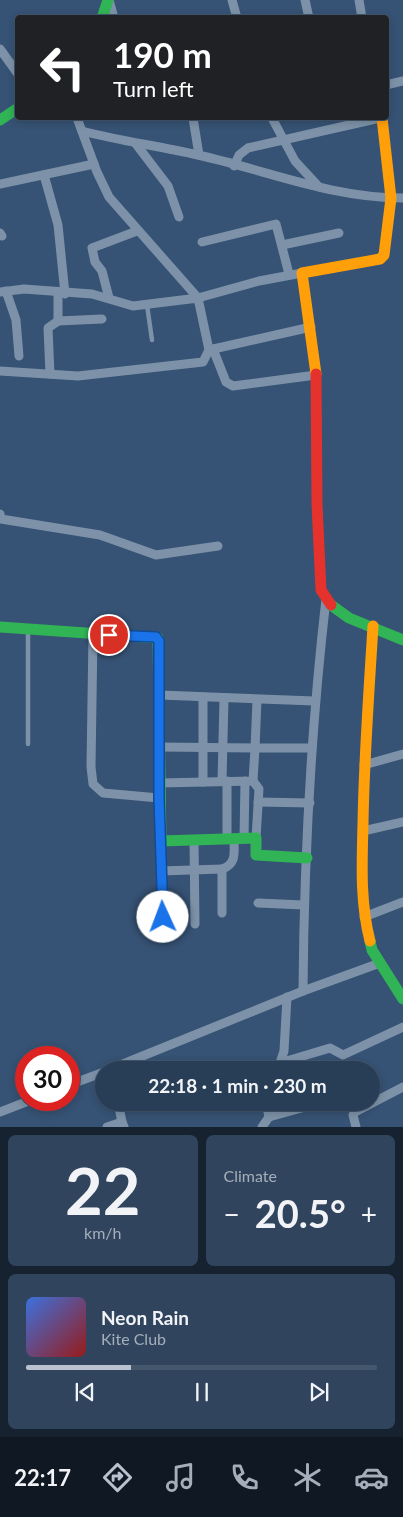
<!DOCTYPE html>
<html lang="en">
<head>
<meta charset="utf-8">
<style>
  body { margin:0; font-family:Lato,sans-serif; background:#30455d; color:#f1f3f6; height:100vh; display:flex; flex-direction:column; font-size:19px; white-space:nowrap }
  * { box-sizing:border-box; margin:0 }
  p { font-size:16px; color:#a5aeba }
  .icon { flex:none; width:28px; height:28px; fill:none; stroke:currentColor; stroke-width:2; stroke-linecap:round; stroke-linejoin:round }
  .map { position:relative; height:1127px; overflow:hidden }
  .panel { display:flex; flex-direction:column; gap:8px; padding:8px; background:#162230; flex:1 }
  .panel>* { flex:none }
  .top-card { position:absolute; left:15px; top:15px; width:374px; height:105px; border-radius:5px; box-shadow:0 2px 8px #0003,0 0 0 1px #44576d; background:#202124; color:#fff; overflow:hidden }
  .speed { position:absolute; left:15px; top:1046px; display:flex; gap:10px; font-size:25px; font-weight:700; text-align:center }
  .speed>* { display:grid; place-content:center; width:65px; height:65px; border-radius:50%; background:#283e57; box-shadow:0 2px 8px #0003,0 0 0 1px #44576d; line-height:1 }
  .speed .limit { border:8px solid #d22; background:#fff; color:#111 }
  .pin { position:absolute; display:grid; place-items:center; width:42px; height:42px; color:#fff; margin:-21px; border:2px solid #fff; border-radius:50%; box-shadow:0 1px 5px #0007 }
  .me { position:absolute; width:55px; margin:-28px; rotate:358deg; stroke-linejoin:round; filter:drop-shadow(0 0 4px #0008) }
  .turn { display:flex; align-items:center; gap:18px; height:105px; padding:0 15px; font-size:22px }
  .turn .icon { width:65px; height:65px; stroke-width:2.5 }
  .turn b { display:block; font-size:35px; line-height:42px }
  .big { font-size:38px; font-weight:700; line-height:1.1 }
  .panel .card { flex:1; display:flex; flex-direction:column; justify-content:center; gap:8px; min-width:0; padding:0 18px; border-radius:8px; background:#30455d }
  .panel .dial { align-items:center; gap:0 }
  .dial b { font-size:65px; line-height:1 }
  .song { display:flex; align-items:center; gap:15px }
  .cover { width:60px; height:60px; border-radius:8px; background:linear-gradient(135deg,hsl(220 70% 55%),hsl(0 70% 35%)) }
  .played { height:5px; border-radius:2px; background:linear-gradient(90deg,#b9c2ce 30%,#44576d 30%) }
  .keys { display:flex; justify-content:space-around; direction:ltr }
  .heat { display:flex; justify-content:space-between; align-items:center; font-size:28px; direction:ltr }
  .panel .tiles { flex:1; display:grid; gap:8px; grid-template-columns:1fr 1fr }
  .card:last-child { grid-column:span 2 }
  .trip { position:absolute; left:95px; top:1061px; width:285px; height:50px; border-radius:25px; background:#283e57; box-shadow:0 2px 8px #0003,0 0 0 1px #44576d; font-weight:700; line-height:50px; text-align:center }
  .tabs { display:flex; height:80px; justify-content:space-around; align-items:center; background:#101923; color:#a5aeba }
  .tabs .icon { width:35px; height:35px }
  .tabs .active { color:#b9c2ce }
  .tabs b { font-size:22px; color:#f1f3f6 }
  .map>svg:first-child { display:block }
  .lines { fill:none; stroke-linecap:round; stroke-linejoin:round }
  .lane { stroke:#7d92a8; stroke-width:4.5 }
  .street { stroke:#7d92a8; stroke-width:9 }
  .fast { stroke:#30b455; stroke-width:11 }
  .slow { stroke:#ff9f0a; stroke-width:11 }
  .jam { stroke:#e5322d; stroke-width:11 }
  .route-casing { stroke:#114b97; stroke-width:12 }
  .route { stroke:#1a73e8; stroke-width:9 }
</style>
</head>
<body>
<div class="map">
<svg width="403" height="1127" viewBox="0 0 403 1127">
  <rect width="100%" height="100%" fill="#365274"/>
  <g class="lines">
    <g class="lane">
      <polyline points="147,305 152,340"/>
      <polyline points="28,744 28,630"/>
    </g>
    <g class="street">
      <polyline points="109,0 114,18"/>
      <polyline points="232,0 237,18"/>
      <polyline points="305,0 309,18"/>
      <polyline points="359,0 362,18"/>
      <polyline points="0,49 18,74"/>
      <polyline points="386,85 403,81"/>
      <polyline points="77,118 97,172 109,197 198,298 259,281 302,273"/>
      <polyline points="193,118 199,155"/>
      <polyline points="272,118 295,161 319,187"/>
      <path d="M 82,131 C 120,141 159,146 198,155 C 266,170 331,198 403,198"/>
      <polyline points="136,144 168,186 179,217"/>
      <polyline points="234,166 239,155 248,148 380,118"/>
      <polyline points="44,175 58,225 65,294"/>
      <polyline points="0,184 94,164"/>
      <polyline points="0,233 2,236"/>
      <polyline points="202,242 276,224 289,274"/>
      <polyline points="282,245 339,233"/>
      <polyline points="6,291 16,320 19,356"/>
      <polyline points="0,292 24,289 92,294 133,306 198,298 209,350"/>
      <polyline points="109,298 102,271 95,262 92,248 137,231"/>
      <polyline points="58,321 102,319"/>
      <polyline points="213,349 226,382 233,386 316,375"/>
      <polyline points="0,371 78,376 203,362 209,350 311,327"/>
      <polyline points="50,374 48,328 58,321 58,293"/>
      <polyline points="0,514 1,519 100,535 156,555 218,546"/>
      <polyline points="93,634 91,767 93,784 103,793 159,798"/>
      <polyline points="160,695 314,701"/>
      <polyline points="257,700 255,748 312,748"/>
      <polyline points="159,747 255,748 253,781 159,783"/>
      <polyline points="364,765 403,754"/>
      <polyline points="222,781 224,699"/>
      <polyline points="227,781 227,839"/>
      <polyline points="253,781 259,789 256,838"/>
      <polyline points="203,782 203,698"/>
      <polyline points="258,802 310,803"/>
      <polyline points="363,831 403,822"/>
      <polyline points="244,839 245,781"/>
      <polyline points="194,840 195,924"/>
      <polyline points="161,841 163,917"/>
      <path d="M 222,869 C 237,864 234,852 234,839"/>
      <polyline points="161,871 222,869 222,913"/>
      <polyline points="258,903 304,905"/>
      <polyline points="364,917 403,902"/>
      <path d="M 303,991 C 304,860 311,729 326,599"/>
      <polyline points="280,1063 330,1048 343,1055 403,1027"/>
      <polyline points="108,1070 303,991 380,963"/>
      <polyline points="269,1070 280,1063 284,1051 287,997"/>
      <polyline points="69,1085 104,1072"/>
      <polyline points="118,1102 122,1122"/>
      <polyline points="266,1102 269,1117"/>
      <polyline points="0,1112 31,1100"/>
      <polyline points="107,1127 122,1122 124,1127"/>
      <polyline points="262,1127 269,1117 323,1102"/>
      <polyline points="356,1127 353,1115 355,1112 403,1087"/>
    </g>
    <g class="fast">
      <polyline points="102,18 108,0"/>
      <polyline points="0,120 18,108"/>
      <polyline points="331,605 349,618 403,640"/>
      <polyline points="0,627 158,638 161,841 256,838 256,855 307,858"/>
      <polyline points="370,941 372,950 403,999"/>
    </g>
    <g class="slow">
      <polyline points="316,374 302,273 380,259 384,255 391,198 382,118"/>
      <path d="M 370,941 C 360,902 362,864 363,824 C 364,758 369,692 373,626"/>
    </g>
    <polyline class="jam" points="316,374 317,504 321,590 331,605"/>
  </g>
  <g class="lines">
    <defs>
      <polyline id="route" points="109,635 156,637 159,641 159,798 163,917"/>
    </defs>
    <use href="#route" class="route-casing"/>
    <use href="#route" class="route"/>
  </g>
</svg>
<div class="speed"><div class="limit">30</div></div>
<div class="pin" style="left:109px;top:635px;background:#d93025"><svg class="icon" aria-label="arrive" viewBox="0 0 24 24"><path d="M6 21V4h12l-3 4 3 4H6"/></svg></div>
<svg class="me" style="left:163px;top:917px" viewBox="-20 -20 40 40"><circle r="19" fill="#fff"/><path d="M0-13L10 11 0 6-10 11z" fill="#1a73e8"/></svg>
<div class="trip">22:18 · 1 min · 230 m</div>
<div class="top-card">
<div class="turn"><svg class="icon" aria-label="left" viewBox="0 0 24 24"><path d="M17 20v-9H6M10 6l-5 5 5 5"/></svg><div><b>190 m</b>Turn left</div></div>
</div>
</div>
<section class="panel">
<div class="tiles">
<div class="card dial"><b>22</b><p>km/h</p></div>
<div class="card"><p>Climate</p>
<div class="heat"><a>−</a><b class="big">20.5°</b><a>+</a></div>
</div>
<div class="card">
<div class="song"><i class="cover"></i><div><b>Neon Rain</b><p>Kite Club</p></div></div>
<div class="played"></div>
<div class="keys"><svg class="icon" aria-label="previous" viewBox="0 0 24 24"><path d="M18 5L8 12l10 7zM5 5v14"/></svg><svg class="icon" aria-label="pause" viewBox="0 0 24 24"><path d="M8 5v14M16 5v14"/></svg><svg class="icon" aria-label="next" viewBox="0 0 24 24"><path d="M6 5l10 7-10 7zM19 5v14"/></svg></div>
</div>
</div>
</section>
<nav class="tabs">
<b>22:17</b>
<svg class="icon active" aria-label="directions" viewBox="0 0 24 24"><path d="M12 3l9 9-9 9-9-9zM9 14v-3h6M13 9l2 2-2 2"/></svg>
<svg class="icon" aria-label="music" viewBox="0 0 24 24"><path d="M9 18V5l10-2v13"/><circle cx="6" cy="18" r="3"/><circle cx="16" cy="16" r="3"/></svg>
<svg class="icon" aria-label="phone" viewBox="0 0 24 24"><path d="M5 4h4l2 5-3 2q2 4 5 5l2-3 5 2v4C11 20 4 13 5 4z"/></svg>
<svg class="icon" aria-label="climate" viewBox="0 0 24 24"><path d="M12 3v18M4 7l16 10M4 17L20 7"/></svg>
<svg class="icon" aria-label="car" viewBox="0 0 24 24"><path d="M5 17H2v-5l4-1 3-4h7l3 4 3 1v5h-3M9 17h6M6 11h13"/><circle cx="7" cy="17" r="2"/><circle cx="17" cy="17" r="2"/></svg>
</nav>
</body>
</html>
